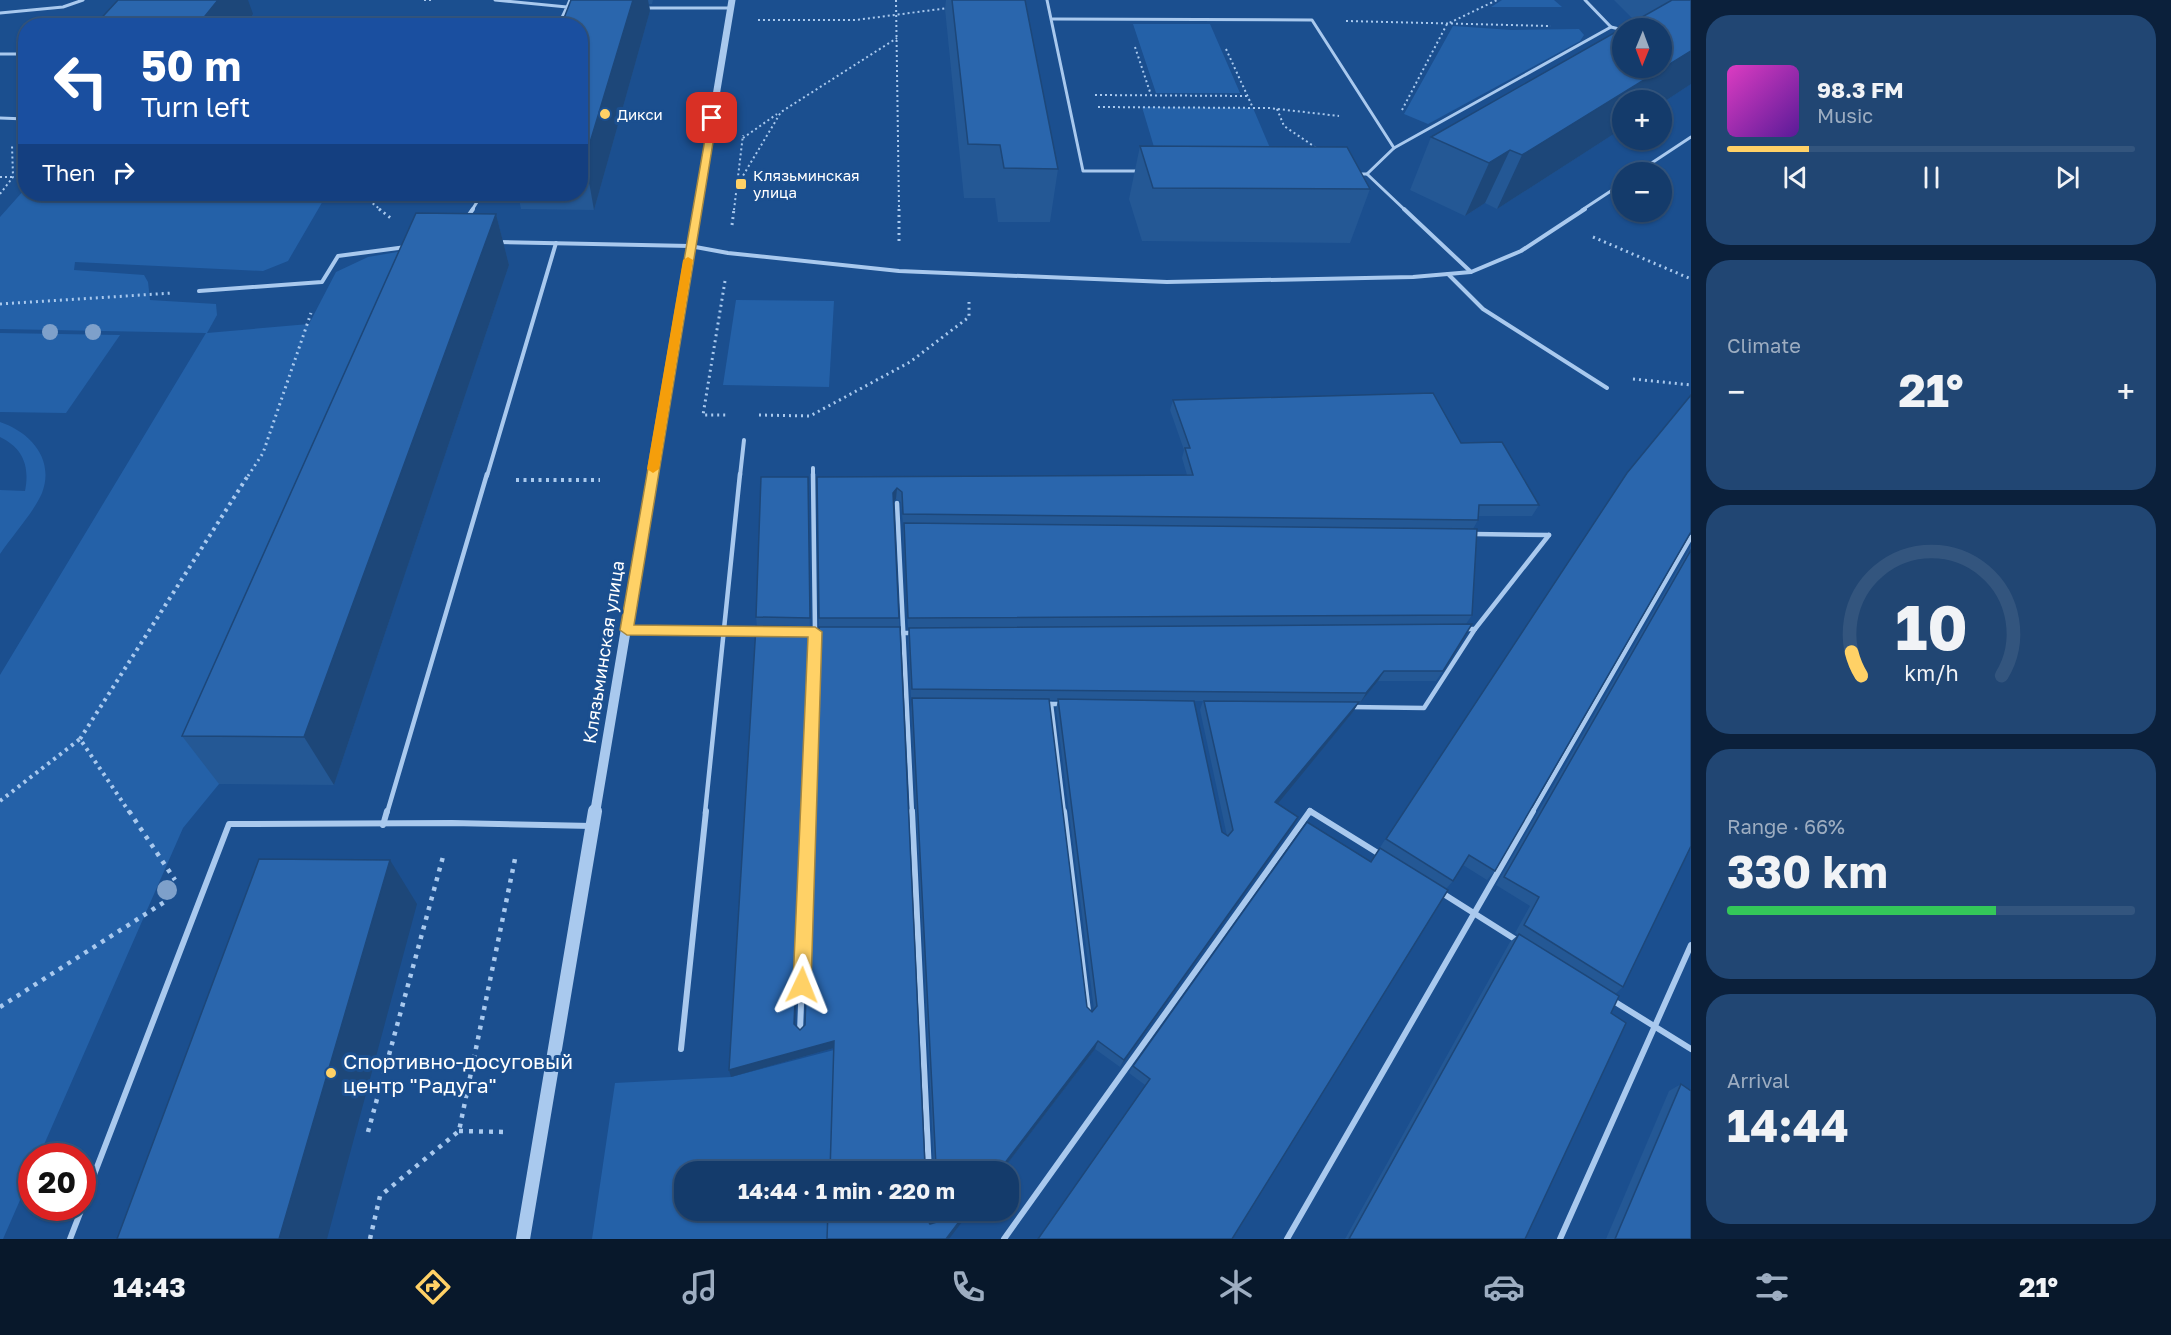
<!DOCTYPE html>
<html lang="en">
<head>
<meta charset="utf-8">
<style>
  body { margin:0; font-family:"Golos Text",sans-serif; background:#214673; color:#f1f3f6; height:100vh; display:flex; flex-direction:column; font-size:22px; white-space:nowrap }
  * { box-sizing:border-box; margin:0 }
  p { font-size:20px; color:#9dadc1 }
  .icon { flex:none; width:33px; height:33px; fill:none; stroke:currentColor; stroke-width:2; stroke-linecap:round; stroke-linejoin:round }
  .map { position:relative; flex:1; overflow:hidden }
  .side { display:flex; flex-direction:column; gap:15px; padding:15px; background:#0b203b; width:480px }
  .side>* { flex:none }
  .guide { position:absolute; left:18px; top:18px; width:570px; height:183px; border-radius:24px; box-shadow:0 2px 4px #0004,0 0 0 2px #33557e; background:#1a4fa0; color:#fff; overflow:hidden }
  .needle { width:39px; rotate:181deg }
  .tools { position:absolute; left:1612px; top:18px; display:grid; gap:12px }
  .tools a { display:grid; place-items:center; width:60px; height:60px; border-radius:50%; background:#143b6b; box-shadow:0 2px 4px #0004,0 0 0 2px #33557e; font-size:30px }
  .speed { position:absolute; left:18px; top:1143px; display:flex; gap:12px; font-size:30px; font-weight:700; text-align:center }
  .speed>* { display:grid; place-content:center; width:78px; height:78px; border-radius:50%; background:#143b6b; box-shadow:0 2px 4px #0004,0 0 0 2px #33557e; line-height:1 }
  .speed .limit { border:9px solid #d22; background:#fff; color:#111 }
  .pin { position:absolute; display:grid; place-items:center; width:51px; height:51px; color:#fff; margin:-26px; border-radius:12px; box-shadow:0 3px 9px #0006 }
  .me { position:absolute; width:66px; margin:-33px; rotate:2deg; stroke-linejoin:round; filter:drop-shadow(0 0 4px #0008) }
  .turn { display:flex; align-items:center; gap:21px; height:126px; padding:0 24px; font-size:27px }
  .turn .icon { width:78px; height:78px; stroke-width:2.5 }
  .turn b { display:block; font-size:42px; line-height:51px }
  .then { display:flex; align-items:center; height:57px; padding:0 24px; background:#0003; gap:12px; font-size:22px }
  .big { font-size:45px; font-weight:700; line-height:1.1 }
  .side .card { flex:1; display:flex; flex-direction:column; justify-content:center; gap:9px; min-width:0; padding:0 21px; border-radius:24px; background:#214673 }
  .side .dial { align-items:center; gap:0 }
  .dial svg { height:156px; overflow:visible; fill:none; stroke:#33557e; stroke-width:7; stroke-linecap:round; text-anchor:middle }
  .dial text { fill:#f1f3f6; stroke:none }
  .song { display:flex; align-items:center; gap:18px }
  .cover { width:72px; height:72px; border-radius:9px; background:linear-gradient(135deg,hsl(310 70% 55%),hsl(270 70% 35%)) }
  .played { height:6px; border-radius:3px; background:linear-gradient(90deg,#ffd166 20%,#33557e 20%) }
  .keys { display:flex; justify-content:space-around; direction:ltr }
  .heat { display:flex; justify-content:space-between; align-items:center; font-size:33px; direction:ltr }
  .charge { height:9px; border-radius:4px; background:linear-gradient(90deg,#34c759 66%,#33557e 0) }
  .trip { position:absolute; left:674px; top:1161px; width:345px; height:60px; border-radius:24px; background:#143b6b; box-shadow:0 2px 4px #0004,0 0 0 2px #33557e; font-weight:700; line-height:60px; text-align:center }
  .dock { display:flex; height:96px; justify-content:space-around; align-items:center; background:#08182b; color:#9dadc1 }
  .dock .icon { width:42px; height:42px }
  .dock .active { color:#ffd166 }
  .dock b { font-size:27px; color:#f1f3f6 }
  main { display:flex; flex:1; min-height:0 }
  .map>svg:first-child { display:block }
  .green { fill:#2461a8 }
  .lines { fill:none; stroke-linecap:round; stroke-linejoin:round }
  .path-far3 { stroke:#a9c9ee; stroke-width:2; stroke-dasharray:2 3; stroke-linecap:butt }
  .path-far2 { stroke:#a9c9ee; stroke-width:3; stroke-dasharray:2 4; stroke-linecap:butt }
  .path-far1 { stroke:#a9c9ee; stroke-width:4; stroke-dasharray:3 4.5; stroke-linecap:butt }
  .path { stroke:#a9c9ee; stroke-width:4.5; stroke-dasharray:4 6; stroke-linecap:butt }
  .service-far3 { stroke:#a9c9ee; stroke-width:3 }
  .service-far2 { stroke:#a9c9ee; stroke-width:4 }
  .service-far1 { stroke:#a9c9ee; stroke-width:4.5 }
  .service { stroke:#a9c9ee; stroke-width:6 }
  .tertiary-far3 { stroke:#a9c9ee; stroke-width:7 }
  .tertiary-far2 { stroke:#a9c9ee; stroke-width:8 }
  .tertiary-far1 { stroke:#a9c9ee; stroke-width:10 }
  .tertiary { stroke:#a9c9ee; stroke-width:14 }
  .tree { fill:#7ea0ca }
  .wall { fill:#245895; fill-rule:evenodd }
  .shaded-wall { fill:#1d4779 }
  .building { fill:#2a66ad; stroke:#1d4779; stroke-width:1.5; fill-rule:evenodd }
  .route { fill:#ffd166; stroke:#a68842; stroke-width:1.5 }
  .slow { fill:#f59e0b }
  .poi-dot { fill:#ffd166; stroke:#1b4f8f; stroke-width:2 }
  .labels { text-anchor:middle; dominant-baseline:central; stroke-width:6; stroke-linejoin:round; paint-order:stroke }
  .far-poi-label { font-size:15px; fill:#fff; stroke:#1b4f8f; text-anchor:start }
  .street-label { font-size:18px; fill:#fff; stroke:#1b4f8f }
  .near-poi-label { font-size:21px; fill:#fff; stroke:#1b4f8f; text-anchor:start }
</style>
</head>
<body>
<main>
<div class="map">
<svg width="1691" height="1239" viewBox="0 0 1691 1239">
  <rect width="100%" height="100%" fill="#1b4f8f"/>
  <g class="green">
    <polygon points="1502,0 1554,0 1562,7 1491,7"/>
    <polygon points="1133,24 1210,24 1240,93 1156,93"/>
    <polygon points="1453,26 1512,30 1579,29 1584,35 1580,41 1428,124 1404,114"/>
    <polygon points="1142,107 1253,108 1270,148 1154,147"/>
    <polygon points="25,189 26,194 327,194 288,261 263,271 75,262 74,270 144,275 148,282 150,300 216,304 217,315 207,333 309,324 336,272 368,257 403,251 219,784 183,828 39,1156 32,1156 31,1175 3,1239 0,1239 0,675 206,333 0,329 0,217"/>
    <polygon points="736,300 834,301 829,387 723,385"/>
    <polygon points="0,333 120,335 66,413 0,412"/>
    <path d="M 0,422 C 30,432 55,459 42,493 C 34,512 12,536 0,554 L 0,490 L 25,491 C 30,466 23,448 0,437 Z"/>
    <polygon points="834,1050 830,1171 684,1172 684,1210 829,1211 828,1239 592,1239 615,1083 731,1077"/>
  </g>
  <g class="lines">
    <g class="path-far3">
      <polyline points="424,0 433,0"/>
      <polyline points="896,0 899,210"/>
      <polyline points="758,20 856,20 948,8"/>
      <polyline points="1346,21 1551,26"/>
      <polyline points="1135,47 1151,95"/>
      <polyline points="1226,49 1253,108"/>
      <polyline points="1095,95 1247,96"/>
      <polyline points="1098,107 1269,108 1339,116"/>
      <polyline points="1277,109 1284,126 1318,149"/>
      <polyline points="1402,110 1447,24 1497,0"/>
      <polyline points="743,138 777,114"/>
      <polyline points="0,177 12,177"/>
      <polyline points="738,184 781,112 897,38"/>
      <polyline points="0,194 13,177 12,145"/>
      <polyline points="361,194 381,210"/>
      <polyline points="734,210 743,135"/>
    </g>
    <g class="path-far2">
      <polyline points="379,209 392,219"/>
      <polyline points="899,209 899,242"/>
      <polyline points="732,225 734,209"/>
      <polyline points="1593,237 1691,279"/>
      <polyline points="725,281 703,415 727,415"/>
      <polyline points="0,304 173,293"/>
      <polyline points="1633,379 1691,385"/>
      <polyline points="759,415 810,416 910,362 969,317 969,302"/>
      <polyline points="248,476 263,453 311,313"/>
    </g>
    <g class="path-far1">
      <polyline points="516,480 600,480"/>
      <polyline points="80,739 249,474"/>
      <polyline points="0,801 80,739 130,813"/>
    </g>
    <g class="path">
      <polyline points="129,811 175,880"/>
      <polyline points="0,1007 166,901"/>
      <polyline points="459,1131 507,1132"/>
      <polyline points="368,1132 444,853"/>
      <polyline points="370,1239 380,1196 459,1131 516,854"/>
    </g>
    <g class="service-far3">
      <polyline points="495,0 567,7 558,26"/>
      <polyline points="570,0 567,7 572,7"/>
      <polyline points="1047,0 1083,171 1140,171"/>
      <polyline points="644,8 731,8"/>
      <polyline points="0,13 63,7 83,0"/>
      <polyline points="1053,19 1312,20 1394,148"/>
      <polyline points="1611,27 1623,30"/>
      <polyline points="0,54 26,54"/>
      <polyline points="0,118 26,119"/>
      <polyline points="1638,172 1691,137"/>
      <polyline points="1358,174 1367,174 1394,148 1611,27 1585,0"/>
      <polyline points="1367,174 1405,210"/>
      <polyline points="472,210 482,194"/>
      <polyline points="1582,210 1623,183"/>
    </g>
    <g class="service-far2">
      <polyline points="1404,209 1471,272"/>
      <polyline points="466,219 473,209"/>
      <polyline points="498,242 690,246 728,253 899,271 1167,282 1413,277 1471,272 1521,251 1585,209"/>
      <polyline points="1448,274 1483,309 1607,388"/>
      <polyline points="199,291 322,282 338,256 406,247"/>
      <polyline points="813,468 813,476"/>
      <polyline points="487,476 556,243"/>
      <polyline points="740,476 744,440"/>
    </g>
    <g class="service-far1">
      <polyline points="897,503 912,813"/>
      <polyline points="1473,534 1549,535"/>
      <polyline points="1462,629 1475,629 1549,535"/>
      <polyline points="627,630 761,632"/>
      <polyline points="805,632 824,632"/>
      <polyline points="895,633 914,633"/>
      <polyline points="1044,704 1063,704"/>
      <polyline points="1051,704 1064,813"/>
      <polyline points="1350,707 1424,708 1475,629"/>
      <polyline points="387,813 487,474"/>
      <polyline points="705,813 740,474"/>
      <polyline points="808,813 815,632 813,474"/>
      <polyline points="1309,813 1313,813"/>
      <polyline points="1532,813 1691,537"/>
    </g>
    <g class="service">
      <polyline points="912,811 929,1172"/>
      <polyline points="1064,811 1088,1011"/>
      <polyline points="1310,811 1381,855"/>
      <polyline points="383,825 387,811"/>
      <polyline points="1442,893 1518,941"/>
      <polyline points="1612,1000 1691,1049"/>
      <polyline points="800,1032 808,811"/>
      <polyline points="681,1049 706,811"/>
      <polyline points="82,1206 229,824 452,823 592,826"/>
      <polyline points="931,1210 931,1225"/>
      <polyline points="70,1239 82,1208"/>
      <polyline points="1004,1239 1310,811"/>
      <polyline points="1287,1239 1533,811"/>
      <polyline points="1560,1239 1691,945"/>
    </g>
    <polyline class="tertiary-far3" points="697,210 732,0"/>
    <polyline class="tertiary-far2" points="652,476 697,209"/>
    <polyline class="tertiary-far1" points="595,813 652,474"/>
    <polyline class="tertiary" points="523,1239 595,811"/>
  </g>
  <g class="tree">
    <circle cx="50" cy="332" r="8"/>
    <circle cx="93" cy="332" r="8"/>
    <circle cx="167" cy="890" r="10"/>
  </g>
  <g class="wall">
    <polygon points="571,0 653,0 652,4 649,4 650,11 594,210 521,209 518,194 580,194 580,26"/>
    <polygon points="946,0 1025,0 1058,169 1050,222 998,222 995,198 964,198 945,9"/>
    <polygon points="1614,0 1691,0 1691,84 1662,103 1662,100 1623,100 1623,128 1497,209 1485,203 1465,216 1410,190 1431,137 1635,21"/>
    <polygon points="1140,146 1370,189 1350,243 1142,241 1129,199"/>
    <polygon points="496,214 509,265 334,785 219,784 182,736"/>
    <path d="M 1173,400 L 1461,443 L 1539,505 L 1532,516 L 1478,516 L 1478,520 L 1473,529 L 1472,615 L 1466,624 L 1443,671 L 1436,681 L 1378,681 L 1360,703 L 1358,703 L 1353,712 L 1277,803 L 1293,826 L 1120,1067 L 1095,1049 L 1001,1172 L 830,1172 L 834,1048 L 731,1077 L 757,626 L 756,617 L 808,477 L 810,636 L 795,1025 L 800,1030 L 805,1025 L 819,627 L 817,477 L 1187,475 L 1182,458 L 1184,450 L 1170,410 ZM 896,499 L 901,502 L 903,525 L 903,534 L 908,628 L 909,628 L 908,637 L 911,699 L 912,699 L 911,708 L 934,1167 L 930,1171 L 925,1166 L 899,627 L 899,618 L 893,502 ZM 1049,700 L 1058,700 L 1056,709 L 1094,1010 L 1092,1012 L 1087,1007 ZM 1194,701 L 1203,701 L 1200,710 L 1227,836 L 1222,832 Z"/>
    <polygon points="1620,483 1691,534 1690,534 1495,871 1487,880 1463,865 1453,881 1446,889 1145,1085 1129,1073 1133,1066 1371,861"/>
    <polygon points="1691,546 1691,846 1623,987 1615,994 1611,1013 1525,1239 1345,1239 1510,942 1518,935 1515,933 1530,906 1496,885"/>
    <polygon points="1681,1084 1691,1239 1606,1239 1669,1091"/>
  </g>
  <g class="shaded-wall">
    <polygon points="218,0 248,0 253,14 245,26 197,26"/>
    <polygon points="633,0 648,0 650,11 594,210 585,159"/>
    <polygon points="1691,51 1691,84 1662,103 1662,100 1623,100 1623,128 1497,209 1522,155"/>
    <polygon points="1510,150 1485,203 1465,216 1489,163"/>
    <polygon points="496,214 509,265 334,785 304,737"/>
    <polygon points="897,488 896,499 892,503 893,493"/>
    <polygon points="810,627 810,636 795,1032 794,1024"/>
    <polygon points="1384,671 1378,681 1360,703 1366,693"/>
    <polygon points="1359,702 1353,712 1271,812 1275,802"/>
    <polygon points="1298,817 1293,826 1120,1067 1124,1060"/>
    <polygon points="390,860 417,904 327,1239 279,1239"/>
    <polygon points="834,1041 834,1048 731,1077 729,1070"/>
    <polygon points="1098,1041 1095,1049 1001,1172 998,1172"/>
    <polygon points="968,1210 971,1210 949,1239 946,1239"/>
  </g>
  <g class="building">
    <polygon points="118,0 218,0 197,26 94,26"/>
    <polygon points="571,0 633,0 585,159 580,159 580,26 561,26"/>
    <polygon points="952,0 1025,0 1058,169 1004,168 1000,145 968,144"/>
    <path d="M 1672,0 L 1691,0 L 1691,51 L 1522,155 L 1510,150 L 1489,163 L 1431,137 ZM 1623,28 L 1662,28 L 1662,68 L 1623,68 Z"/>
    <polygon points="1140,146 1347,147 1370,189 1153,188"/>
    <polygon points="416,213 496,214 304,737 182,736"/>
    <polygon points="1433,393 1461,443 1502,442 1539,505 1479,505 1478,520 903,514 902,492 897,488 893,493 899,618 819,618 817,477 1193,475 1185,448 1190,448 1173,400"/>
    <polygon points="1691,395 1691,532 1495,871 1469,855 1453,881 1386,839 1627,473"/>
    <polygon points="761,477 808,477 810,618 756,617"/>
    <polygon points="904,523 1477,529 1472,615 908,618"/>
    <polygon points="1691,550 1691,846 1623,987 1524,925 1539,897 1504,877"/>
    <polygon points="1472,624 1443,671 1384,671 1366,693 912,689 909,628"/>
    <polygon points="756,626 810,627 794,1024 800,1030 805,1025 819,627 900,627 925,1166 930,1171 936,1166 912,698 1049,699 1087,1007 1092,1012 1097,1006 1058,699 1194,701 1222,832 1228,836 1233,830 1204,701 1359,702 1275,802 1298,817 1124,1060 1098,1041 998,1172 830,1172 834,1041 729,1070"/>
    <polygon points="1307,822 1371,862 1380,848 1448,890 1232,1239 1038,1239 1150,1079 1133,1066"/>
    <polygon points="259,859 390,860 279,1239 117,1239"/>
    <polygon points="1519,934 1619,996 1611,1013 1626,1023 1525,1239 1349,1239"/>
    <polygon points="1681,1084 1691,1091 1691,1239 1615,1239"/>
    <polygon points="828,1210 927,1210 927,1219 930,1224 937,1222 937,1210 968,1210 946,1239 827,1239"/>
  </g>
  <polygon class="route" points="709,116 717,118 634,625 815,627 822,632 811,985 808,991 802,994 796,991 793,985 808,637 627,635 620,630"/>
  <polygon class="slow" points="688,257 693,260 659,469 653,473 647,469 683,260"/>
  <g class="poi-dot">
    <circle cx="605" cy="114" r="6"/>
    <rect x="735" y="178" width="12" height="12" rx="3"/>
    <circle cx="331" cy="1073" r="6"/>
  </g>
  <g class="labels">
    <g class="far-poi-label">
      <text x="617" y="114">Дикси</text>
      <text x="753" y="175">Клязьминская<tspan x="753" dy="17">улица</tspan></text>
    </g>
    <g class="street-label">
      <text transform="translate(603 652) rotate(-81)">Клязьминская улица</text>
    </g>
    <g class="near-poi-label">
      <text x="343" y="1061">Спортивно-досуговый<tspan x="343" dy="24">центр "Радуга"</tspan></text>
    </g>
  </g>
</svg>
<div class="tools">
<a><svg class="needle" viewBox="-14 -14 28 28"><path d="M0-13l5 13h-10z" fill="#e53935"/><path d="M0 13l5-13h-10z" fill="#9dadc1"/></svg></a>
<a>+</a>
<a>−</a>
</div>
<div class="speed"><div class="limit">20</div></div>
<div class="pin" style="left:712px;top:118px;background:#d93025"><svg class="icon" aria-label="arrive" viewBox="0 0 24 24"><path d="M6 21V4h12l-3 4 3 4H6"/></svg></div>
<svg class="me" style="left:802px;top:985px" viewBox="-20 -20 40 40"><path d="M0-17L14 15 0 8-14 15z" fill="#ffd166" stroke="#fff" stroke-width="4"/></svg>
<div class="trip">14:44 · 1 min · 220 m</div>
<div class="guide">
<div class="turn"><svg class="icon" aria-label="left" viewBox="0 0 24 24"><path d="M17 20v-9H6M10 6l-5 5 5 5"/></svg><div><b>50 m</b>Turn left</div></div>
<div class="then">Then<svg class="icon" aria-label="right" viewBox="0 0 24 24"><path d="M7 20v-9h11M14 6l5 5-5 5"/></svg></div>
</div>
</div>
<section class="side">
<div class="card">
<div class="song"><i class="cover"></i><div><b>98.3 FM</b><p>Music</p></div></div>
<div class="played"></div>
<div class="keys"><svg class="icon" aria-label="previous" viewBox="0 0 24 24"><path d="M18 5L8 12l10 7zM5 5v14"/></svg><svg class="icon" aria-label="pause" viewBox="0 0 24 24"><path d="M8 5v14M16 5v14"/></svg><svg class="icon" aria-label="next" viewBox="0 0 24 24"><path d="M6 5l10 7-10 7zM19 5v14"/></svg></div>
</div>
<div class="card"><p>Climate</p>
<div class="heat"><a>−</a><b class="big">21°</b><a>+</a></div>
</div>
<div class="card dial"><svg viewBox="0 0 100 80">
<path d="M14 69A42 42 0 1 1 86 69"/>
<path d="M14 69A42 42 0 0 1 9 57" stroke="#ffd166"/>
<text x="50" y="56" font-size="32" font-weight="700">10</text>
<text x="50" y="72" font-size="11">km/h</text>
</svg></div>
<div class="card"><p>Range · 66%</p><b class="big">330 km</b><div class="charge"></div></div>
<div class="card"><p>Arrival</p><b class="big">14:44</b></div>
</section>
</main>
<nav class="dock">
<b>14:43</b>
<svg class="icon active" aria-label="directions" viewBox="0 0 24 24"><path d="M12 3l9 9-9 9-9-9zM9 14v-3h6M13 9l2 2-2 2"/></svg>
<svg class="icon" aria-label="music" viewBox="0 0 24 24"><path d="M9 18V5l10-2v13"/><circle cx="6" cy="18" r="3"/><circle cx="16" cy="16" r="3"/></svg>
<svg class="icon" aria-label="phone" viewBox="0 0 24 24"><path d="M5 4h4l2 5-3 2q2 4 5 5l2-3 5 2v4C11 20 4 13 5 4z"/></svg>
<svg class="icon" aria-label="climate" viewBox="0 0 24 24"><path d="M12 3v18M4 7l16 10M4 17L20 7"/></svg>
<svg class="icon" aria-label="car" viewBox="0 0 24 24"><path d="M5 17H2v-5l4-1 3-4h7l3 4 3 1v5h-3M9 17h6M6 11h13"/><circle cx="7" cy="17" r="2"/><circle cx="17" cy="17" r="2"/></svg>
<svg class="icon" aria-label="filters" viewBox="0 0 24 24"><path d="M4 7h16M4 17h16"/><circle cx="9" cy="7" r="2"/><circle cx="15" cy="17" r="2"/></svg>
<b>21°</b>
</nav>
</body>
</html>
